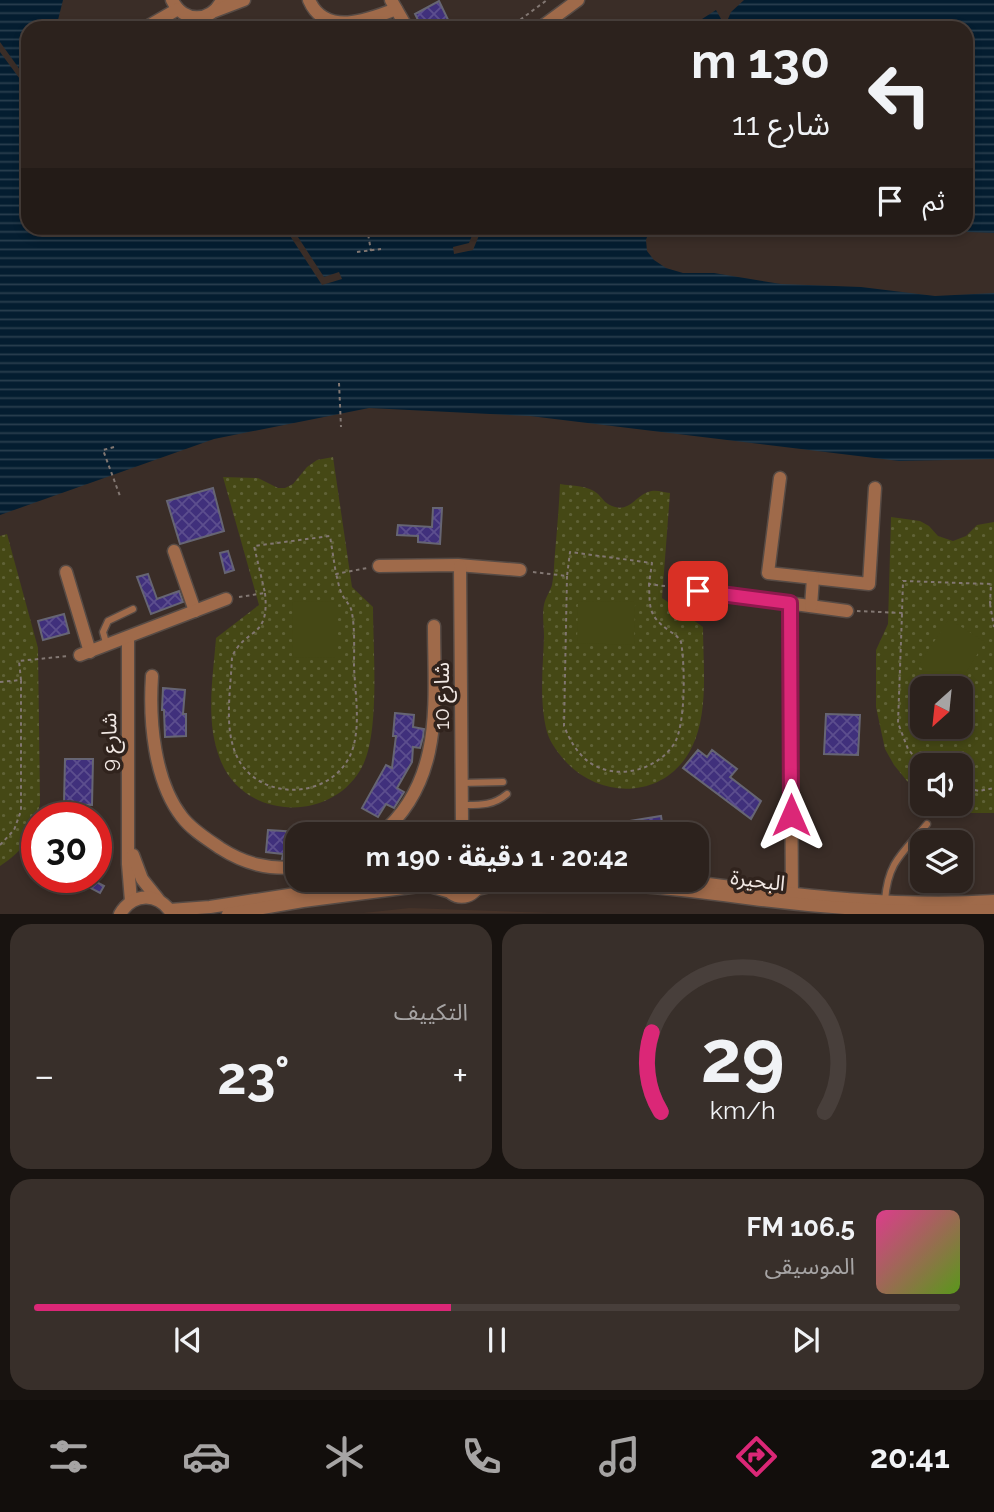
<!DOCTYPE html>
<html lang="ar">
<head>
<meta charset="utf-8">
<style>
  body { margin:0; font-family:Raleway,"Noto Sans Arabic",sans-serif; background:#382f2a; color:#f1f3f6; direction:rtl; height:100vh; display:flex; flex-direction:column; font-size:26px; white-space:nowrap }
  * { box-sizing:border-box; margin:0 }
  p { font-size:23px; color:#a6a4a4 }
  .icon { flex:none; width:38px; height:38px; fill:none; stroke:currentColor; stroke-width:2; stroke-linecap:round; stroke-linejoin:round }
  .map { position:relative; height:914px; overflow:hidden; direction:ltr }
  .panel { display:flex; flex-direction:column; gap:10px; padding:10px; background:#181310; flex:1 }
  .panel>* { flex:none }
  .top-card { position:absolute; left:21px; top:21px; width:952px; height:214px; border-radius:21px; box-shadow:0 4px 10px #0003,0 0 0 2px #483f3b; direction:rtl; background:#2c221d; color:#f1f3f6; overflow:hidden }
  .needle { width:46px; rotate:207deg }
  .controls { position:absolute; left:910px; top:676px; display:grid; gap:14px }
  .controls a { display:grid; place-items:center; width:63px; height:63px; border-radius:14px; background:#2c221d; box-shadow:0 4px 10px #0003,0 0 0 2px #483f3b; font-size:35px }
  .speed { position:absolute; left:21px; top:802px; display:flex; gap:14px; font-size:35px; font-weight:700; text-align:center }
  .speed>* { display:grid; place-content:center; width:91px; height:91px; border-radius:50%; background:#2c221d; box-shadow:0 4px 10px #0003,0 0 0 2px #483f3b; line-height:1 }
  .speed .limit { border:10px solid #d22; background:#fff; color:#111 }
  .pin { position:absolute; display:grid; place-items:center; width:60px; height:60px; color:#fff; margin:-30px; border-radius:14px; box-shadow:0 4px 10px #0006 }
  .me { position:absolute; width:77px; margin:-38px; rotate:0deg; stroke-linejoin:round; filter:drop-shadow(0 0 5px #0008) }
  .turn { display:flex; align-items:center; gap:24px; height:147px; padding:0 28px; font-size:32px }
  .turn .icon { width:91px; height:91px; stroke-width:2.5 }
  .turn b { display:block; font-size:49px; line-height:60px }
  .then { display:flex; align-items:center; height:66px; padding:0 28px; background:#0003; gap:14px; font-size:26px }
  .big { font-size:52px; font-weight:700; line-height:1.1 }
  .panel .tile { flex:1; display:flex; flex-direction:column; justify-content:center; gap:10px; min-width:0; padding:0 24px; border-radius:21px; background:#382f2a }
  .panel .dial { align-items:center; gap:0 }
  .dial svg { height:182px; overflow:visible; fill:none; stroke:#483f3b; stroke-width:7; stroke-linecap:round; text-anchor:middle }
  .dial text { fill:#f1f3f6; stroke:none }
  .song { display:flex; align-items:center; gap:21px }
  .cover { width:84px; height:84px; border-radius:10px; background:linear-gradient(135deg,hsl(330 70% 55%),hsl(90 70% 35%)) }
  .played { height:7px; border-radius:4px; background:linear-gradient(90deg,#db2777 45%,#483f3b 45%) }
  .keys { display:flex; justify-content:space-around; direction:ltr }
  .heat { display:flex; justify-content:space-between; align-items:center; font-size:38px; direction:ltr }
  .panel .tiles { flex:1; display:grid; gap:10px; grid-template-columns:1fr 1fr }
  .tile:last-child { grid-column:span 2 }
  .trip { position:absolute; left:285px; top:822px; width:424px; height:70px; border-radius:21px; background:#2c221d; box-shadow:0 4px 10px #0003,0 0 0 2px #483f3b; font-weight:700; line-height:70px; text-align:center; direction:rtl }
  .tab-bar { display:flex; height:112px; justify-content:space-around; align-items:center; background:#120e0c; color:#a6a4a4 }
  .tab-bar .icon { width:49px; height:49px }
  .tab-bar .current { color:#db2777 }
  .tab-bar b { font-size:32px; color:#f1f3f6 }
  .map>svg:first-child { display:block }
  .built { fill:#463329 }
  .green { fill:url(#green-dots); fill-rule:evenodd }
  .pitch { fill:#454815 }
  .water { fill:url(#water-rules) }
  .building { fill:url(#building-cross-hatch); stroke:#666573; stroke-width:2 }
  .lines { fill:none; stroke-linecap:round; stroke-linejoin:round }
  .service-casing { stroke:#574b45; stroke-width:9 }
  .minor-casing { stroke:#574b45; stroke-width:15 }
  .path { stroke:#827772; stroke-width:2; stroke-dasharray:3.5 3.5; stroke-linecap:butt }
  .service { stroke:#9f6a4a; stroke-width:6 }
  .minor { stroke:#9f6a4a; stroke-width:12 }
  .route-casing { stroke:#8e194d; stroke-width:18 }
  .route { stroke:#db2777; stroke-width:12 }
  .labels { text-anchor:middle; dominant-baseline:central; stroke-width:7; stroke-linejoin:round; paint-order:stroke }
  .street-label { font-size:21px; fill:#f2e9e5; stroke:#30231d }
</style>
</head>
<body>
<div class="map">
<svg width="994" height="914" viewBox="0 0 994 914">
  <defs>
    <pattern id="green-dots" width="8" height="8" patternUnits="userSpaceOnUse" patternTransform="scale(1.75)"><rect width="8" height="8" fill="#454815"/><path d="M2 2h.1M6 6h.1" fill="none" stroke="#606237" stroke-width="1.8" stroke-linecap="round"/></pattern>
    <pattern id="water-rules" width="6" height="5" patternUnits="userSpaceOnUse" patternTransform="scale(1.75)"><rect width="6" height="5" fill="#041d30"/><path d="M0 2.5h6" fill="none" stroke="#293e4e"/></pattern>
    <pattern id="building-cross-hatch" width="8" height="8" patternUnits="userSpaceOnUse" patternTransform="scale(1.75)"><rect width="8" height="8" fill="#40307c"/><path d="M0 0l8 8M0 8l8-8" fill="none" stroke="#5c4e8e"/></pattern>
  </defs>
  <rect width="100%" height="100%" fill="#3a2d27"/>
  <polygon class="built" points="410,908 552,913 363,913"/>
  <g class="green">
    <path d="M 333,457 L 352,587 L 373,607 C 373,647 380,731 363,765 C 334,824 243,821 220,759 C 205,721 213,678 216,638 L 259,605 L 223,477 L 258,478 L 278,488 L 285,488 L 293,484 L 307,467 L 317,460 Z"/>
    <path d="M 560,484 C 573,486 588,485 598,494 C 603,499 606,505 615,507 C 630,511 636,496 648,492 C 655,489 663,492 670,493 L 662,598 L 703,627 C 703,666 709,712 692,747 C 667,798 604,801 567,763 C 559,754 550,743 547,732 C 539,702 543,667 544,637 C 544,627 542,614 544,605 C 545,598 550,592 552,585 C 554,575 554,563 555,553 C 557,530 559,507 560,484 Z"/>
    <path d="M 891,517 L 920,521 L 929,526 L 938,536 L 953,541 L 966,536 L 977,525 L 994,522 L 994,813 L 970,813 L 942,803 L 961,803 L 961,765 L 922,765 L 922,792 L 907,781 L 894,765 L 885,749 L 876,707 L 876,650 L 888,624 ZM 922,688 L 961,688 L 961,726 L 922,726 Z"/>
    <path d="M 7,534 L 38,648 L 40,803 C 34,833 26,849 0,866 L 0,536 Z"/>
  </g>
  <g class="pitch">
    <polygon points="293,601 335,602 335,658 292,657"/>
    <polygon points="578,601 635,602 634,645 577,643"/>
    <polygon points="949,619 985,642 956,688 951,688 918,666"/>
  </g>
  <g class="water">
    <polygon points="0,0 63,0 56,28 28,28 28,69 23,74 0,42"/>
    <polygon points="744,0 994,0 994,233 968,232 949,228 966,228 966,28 688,28 716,10 725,26 731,12"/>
    <polygon points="0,52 28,90 28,228 285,228 322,285 342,279 339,272 324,277 296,234 333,228 475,228 469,243 453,247 454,254 473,250 482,228 650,228 646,240 647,251 654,260 666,268 683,273 714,273 781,284 861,287 935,296 994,293 994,459 899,461 530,416 369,408 214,439 0,515"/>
    <path d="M 760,228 L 856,228 C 818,236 798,238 760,228 Z"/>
  </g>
  <g class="building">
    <polygon points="439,1 452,28 422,28 415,14"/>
    <polygon points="213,488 224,531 180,544 167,501"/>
    <polygon points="433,508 442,508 440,544 418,542 418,536 397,535 398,525 432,527"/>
    <polygon points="228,551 234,570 225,573 220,553"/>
    <polygon points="148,574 157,599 179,591 183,602 151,614 137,577"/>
    <polygon points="64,614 69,633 43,640 38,621"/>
    <polygon points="163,688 185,690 183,714 186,714 186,736 165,737 164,710 162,710"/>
    <polygon points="395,713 414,715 413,727 424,729 423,737 420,748 413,747 412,762 397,788 404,792 394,808 386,804 378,817 362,808 386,765 392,768 396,736 393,736"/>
    <polygon points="826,714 860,715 858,755 824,754"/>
    <polygon points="698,750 707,757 712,750 737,769 730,777 761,801 751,819 683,768"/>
    <polygon points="65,759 93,759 92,805 64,804"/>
    <polygon points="661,816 664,835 619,835 617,823"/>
    <polygon points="268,830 298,832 298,858 282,859 283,854 266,852"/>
    <polygon points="70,877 87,877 104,886 100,893"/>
  </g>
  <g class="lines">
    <defs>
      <g id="service">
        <polyline points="107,646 103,632 108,621 133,609"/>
        <polyline points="461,783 503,782"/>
        <path d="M 461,805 C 479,805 493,806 507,794"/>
        <path d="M 885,900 C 888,861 903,853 927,824"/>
      </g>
      <g id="minor">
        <path d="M 172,0 C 183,23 211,23 222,0"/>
        <path d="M 309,0 C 325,37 368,20 396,9"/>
        <polyline points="391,0 407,28"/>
        <polyline points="215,11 244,0"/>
        <polyline points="145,28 178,9"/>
        <polyline points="540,28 578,0"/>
        <polyline points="780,478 768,573 869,584 875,488"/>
        <polyline points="174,551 195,611"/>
        <polyline points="379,566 458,565 520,570"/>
        <polyline points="460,566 462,825 464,835"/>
        <polyline points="66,572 90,652"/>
        <polyline points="698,591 847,611"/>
        <polyline points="790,603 792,900"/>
        <polyline points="811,606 813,578"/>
        <polyline points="128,638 128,864 131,901"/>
        <polyline points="80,655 226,599"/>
        <path d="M 152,676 C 149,721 154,781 182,817 C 192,830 207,839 220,848 C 245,864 269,870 298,867"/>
        <path d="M 380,835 C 445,780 434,702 434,626"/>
        <polyline points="133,855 142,879 158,899"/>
        <path d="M 677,880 C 783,893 887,908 994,901"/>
        <path d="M 444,884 C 452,901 471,901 480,884"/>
        <path d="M 477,889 C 511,880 543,881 578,882 C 637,884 695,891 754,899 C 833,909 914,914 994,910"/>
        <polyline points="170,910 210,907 386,880"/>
        <path d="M 120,914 C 133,892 159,892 172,914"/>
        <polyline points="228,914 303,901 419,886 430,886 447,891"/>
      </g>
    </defs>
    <use href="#service" class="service-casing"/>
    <use href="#minor" class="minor-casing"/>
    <g class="path">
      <polyline points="509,28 547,0"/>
      <polyline points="367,228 371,251"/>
      <polyline points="357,252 381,249"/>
      <polyline points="339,383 341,427"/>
      <polyline points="114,447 103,450 120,496"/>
      <polyline points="533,572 567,576 570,552 652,563 649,584 687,589"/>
      <path d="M 567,576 L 564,726 C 569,738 574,748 584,758 C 610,782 655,773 674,744 C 686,725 685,664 681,642 C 678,636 674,634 668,630 C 648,615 650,608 649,584"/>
      <path d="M 265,593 C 270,640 245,627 232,657 C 231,687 224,724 235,752 C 254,803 333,802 352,751 C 361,725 355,693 354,666 C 354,649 355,630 352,613 C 351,605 345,601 342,594 C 339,589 338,580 336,574"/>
      <polyline points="239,597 265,593 254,546 330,536 336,574 367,568"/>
      <polyline points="990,604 994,627"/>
      <polyline points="857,611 902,613 903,581 991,584 990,603 994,604"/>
      <polyline points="902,614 898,723 908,749 922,766"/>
      <polyline points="0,682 21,680 19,661 68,656"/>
      <polyline points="961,787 979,791 994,788"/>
      <polyline points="0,845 14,830 21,811 21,680"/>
    </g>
    <use href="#service" class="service"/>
    <use href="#minor" class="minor"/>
  </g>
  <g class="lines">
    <defs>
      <polyline id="route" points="698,591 790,603 791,815"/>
    </defs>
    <use href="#route" class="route-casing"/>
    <use href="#route" class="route"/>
  </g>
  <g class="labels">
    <g class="street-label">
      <text transform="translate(441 696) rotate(-90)">شارع 10</text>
      <text transform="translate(109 742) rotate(-91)">شارع 9</text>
      <text transform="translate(758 880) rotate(7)">البحيرة</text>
    </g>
  </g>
</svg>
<div class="controls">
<a><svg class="needle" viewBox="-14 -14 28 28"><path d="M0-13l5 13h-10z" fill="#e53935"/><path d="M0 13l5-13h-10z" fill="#a6a4a4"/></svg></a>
<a><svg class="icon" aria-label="sound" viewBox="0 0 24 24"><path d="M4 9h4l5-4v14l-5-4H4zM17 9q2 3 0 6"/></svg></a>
<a><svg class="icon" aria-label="layers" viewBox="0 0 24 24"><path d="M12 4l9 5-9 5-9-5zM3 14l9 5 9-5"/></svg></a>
</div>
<div class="speed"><div class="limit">30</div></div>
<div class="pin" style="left:698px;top:591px;background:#d93025"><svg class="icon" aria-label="arrive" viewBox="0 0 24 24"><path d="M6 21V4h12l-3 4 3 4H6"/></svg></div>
<svg class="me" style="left:791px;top:815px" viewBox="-20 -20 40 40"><path d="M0-17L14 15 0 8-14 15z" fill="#db2777" stroke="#fff" stroke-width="4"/></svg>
<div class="trip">20:42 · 1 دقيقة · 190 m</div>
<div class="top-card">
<div class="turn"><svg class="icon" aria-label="left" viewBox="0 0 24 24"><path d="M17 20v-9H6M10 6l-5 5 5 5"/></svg><div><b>130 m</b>شارع 11</div></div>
<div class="then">ثم<svg class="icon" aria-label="arrive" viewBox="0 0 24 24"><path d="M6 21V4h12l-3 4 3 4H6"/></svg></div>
</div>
</div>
<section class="panel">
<div class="tiles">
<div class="tile dial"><svg viewBox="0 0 100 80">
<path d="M14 69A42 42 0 1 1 86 69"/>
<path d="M14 69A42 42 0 0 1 10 34" stroke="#db2777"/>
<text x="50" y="56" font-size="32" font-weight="700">29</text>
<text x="50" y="72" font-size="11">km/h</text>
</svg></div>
<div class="tile"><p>التكييف</p>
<div class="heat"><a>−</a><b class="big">23°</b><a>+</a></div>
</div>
<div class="tile">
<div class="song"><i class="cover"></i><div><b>106.5 FM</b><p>الموسيقى</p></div></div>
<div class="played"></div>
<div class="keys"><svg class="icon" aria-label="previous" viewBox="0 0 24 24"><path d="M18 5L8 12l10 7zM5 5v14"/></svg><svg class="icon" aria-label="pause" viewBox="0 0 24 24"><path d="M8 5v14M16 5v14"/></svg><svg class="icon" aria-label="next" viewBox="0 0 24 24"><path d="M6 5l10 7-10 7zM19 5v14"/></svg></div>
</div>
</div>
</section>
<nav class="tab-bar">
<b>20:41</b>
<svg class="icon current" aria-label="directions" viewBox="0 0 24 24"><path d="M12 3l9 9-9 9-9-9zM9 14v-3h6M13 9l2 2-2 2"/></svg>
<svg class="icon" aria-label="music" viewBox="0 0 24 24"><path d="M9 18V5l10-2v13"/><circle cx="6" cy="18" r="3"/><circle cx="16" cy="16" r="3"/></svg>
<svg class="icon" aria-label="phone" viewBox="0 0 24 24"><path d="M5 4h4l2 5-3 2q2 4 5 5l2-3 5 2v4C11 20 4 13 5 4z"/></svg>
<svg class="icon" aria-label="climate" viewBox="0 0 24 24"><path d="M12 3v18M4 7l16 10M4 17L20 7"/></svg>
<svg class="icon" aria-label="car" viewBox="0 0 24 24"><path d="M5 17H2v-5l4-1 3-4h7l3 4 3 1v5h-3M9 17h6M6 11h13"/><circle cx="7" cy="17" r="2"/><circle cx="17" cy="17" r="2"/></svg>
<svg class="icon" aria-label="filters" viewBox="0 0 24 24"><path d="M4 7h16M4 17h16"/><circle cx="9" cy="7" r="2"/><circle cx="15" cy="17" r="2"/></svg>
</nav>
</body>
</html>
